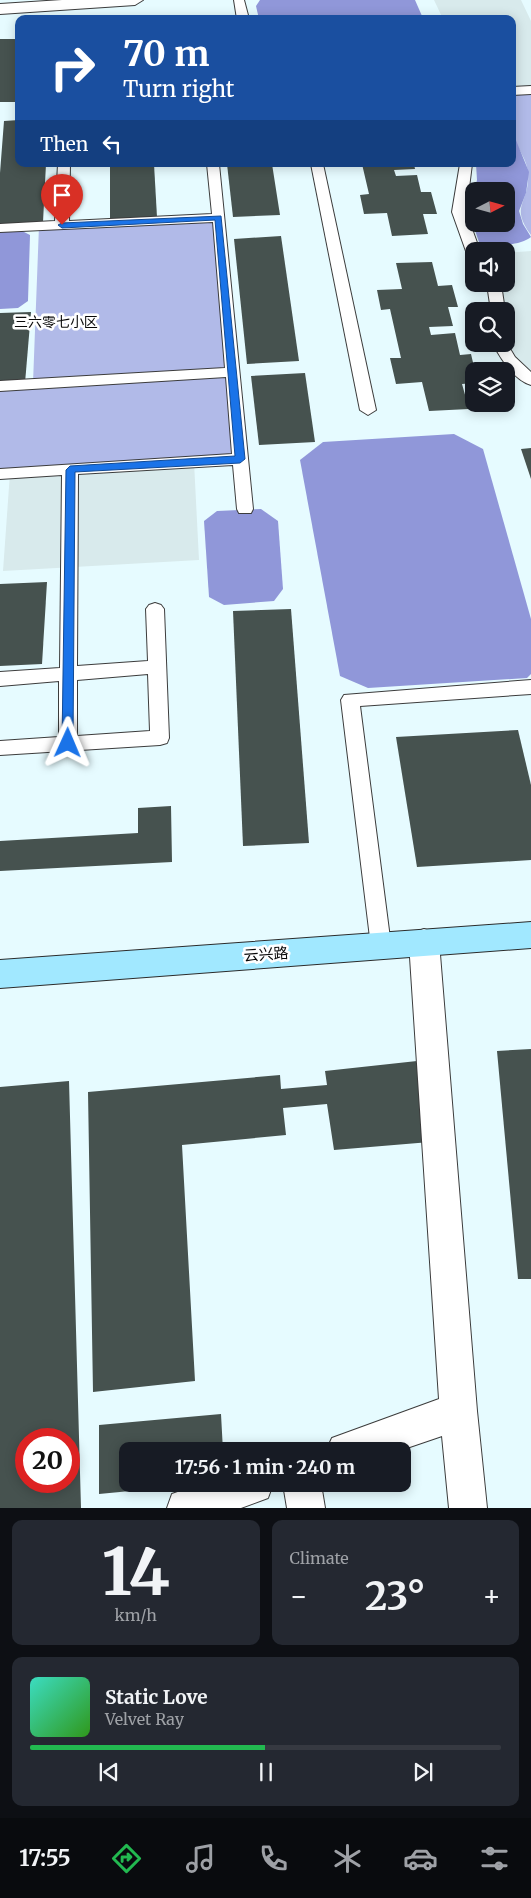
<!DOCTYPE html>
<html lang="en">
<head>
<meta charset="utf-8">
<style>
  body { margin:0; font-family:Merriweather,"Noto Sans SC",serif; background:#242831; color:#f1f3f6; height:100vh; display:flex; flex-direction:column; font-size:19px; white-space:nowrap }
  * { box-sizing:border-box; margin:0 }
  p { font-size:16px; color:#9ea1a6 }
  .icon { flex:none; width:28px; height:28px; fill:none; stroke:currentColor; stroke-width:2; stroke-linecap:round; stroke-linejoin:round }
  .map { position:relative; height:1508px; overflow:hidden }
  .panel { display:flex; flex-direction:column; gap:12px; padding:12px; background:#0d0f14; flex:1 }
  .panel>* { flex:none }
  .hud { position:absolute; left:15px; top:15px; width:501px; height:152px; border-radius:10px; box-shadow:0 2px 12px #0003; background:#1a4fa0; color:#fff; overflow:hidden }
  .needle { width:32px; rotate:84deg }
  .tools { position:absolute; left:465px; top:182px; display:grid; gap:10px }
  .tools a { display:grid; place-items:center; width:50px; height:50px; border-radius:10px; background:#171b24; box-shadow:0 2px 12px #0003; font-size:25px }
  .speed { position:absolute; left:15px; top:1428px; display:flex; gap:10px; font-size:25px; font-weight:700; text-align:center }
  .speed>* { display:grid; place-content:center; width:65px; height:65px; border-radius:50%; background:#171b24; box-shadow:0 2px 12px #0003; line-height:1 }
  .speed .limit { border:8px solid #d22; background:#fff; color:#111 }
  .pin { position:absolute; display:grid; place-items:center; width:42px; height:42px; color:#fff; margin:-51px -21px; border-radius:50% 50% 50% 0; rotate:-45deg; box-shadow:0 0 5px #0007 }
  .pin .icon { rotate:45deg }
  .me { position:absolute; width:55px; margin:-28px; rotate:1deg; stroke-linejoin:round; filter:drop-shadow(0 0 4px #0008) }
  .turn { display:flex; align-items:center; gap:18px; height:105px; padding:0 25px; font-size:22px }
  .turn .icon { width:65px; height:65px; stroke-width:2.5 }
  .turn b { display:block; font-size:35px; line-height:42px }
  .then { display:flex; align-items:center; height:48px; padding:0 25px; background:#0003; gap:10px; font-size:19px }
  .big { font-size:38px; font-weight:700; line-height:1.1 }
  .panel .widget { flex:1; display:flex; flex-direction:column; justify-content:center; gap:8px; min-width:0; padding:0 18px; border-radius:10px; background:#242831 }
  .panel .dial { align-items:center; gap:0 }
  .dial b { font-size:65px; line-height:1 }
  .song { display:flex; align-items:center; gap:15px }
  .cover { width:60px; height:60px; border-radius:8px; background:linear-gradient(135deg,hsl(170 70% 55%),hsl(110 70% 35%)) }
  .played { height:5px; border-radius:2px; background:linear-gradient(90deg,#22b950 50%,#363941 50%) }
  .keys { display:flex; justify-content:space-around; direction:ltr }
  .heat { display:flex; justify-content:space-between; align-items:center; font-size:28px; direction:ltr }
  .panel .tiles { flex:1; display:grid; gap:12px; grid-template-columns:1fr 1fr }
  .widget:last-child { grid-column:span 2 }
  .trip { position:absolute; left:119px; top:1442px; width:292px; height:50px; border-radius:10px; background:#171b24; box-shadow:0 2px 12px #0003; font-weight:700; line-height:50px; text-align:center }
  .tab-bar { display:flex; height:80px; justify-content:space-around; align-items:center; background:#090b0e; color:#9ea1a6 }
  .tab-bar .icon { width:35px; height:35px }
  .tab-bar .on { color:#22b950 }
  .tab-bar b { font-size:22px; color:#f1f3f6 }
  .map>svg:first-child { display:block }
  .green { fill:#b1bae8 }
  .forest { fill:#9097d9 }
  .plaza { fill:#d8eaec }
  .building { fill:#46524f; fill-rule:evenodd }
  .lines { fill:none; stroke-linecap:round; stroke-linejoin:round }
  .lane-casing { stroke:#3c3c3c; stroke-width:2 }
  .street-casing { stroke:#3c3c3c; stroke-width:2 }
  .secondary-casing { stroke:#2b2b2b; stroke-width:2 }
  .lane { fill:#fff; fill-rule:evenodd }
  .street { fill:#fff; fill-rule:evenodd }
  .secondary { fill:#a1e8ff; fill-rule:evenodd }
  .route { fill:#1a73e8; stroke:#114b97 }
  .labels { text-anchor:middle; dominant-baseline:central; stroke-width:5; stroke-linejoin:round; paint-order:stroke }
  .far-neighbourhood-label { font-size:14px; fill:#090909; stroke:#fff }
  .street-label { font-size:15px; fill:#090909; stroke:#fff }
</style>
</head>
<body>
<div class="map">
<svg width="531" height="1508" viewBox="0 0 531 1508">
  <rect width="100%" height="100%" fill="#e6fbff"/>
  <g class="green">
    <path d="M 531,90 L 531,235 C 509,205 530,203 528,174 C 528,160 516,147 513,134 C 510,121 513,104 513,91 Z"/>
    <polygon points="219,218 241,459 0,474 0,386 33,383 39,226"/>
  </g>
  <g class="forest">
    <polygon points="260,0 415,0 422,16 418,19 259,19 256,6"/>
    <path d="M 513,133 L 529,172 L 526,193 L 519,211 L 523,224 L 531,237 C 520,246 493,247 479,242 C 473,225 469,210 474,191 L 474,224 L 506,224 L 506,191 L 474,191 L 477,180 L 476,164 L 512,164 Z"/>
    <polygon points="20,230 30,235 28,301 18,308 0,309 0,231"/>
    <polygon points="454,434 483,449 531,619 531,674 527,678 368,688 340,676 300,460 323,442"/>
    <polygon points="261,509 278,521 283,589 274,601 224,605 209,597 204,521 217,511"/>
  </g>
  <g class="plaza">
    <polygon points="434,0 521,0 531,21 531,90 513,91 512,19 443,19"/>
    <polygon points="531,251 531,380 528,379 506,344 506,311 498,311 494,284 506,284 506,253"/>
    <polygon points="194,462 199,560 3,571 10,473"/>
  </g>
  <g class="building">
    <rect x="0" y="39" width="19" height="63"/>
    <polygon points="19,120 19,164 46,164 43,222 0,224 0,173 4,121"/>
    <polygon points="110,164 154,164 157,217 110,219"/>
    <polygon points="227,164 272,164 280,215 233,217"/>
    <polygon points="362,164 414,164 415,169 394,170 396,176 417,175 421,192 431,192 437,214 423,214 428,234 392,236 387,213 364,214 360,195 369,194"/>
    <polygon points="281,236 299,361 247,364 234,239"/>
    <polygon points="432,262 438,286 452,285 458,307 448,307 453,326 429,327 431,335 455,333 460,355 471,354 475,371 474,383 462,384 469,409 429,411 422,382 396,384 390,358 401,358 390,309 381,310 377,290 402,289 396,263"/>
    <polygon points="31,312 25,383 0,384 0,313"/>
    <polygon points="305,373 315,442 259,445 251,376"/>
    <polygon points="531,448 531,479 521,449"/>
    <polygon points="47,582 42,664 0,666 0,584"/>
    <polygon points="291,609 309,843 243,846 233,611"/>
    <polygon points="518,730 531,785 531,860 417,867 396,737"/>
    <polygon points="171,806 172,862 0,871 0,841 138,833 138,808"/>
    <polygon points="531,1049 531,1279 518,1279 497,1051"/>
    <polygon points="417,1061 430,1142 334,1150 327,1104 283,1108 286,1135 182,1145 195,1381 93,1392 88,1092 280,1075 281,1089 327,1085 325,1071"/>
    <path d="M 69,1081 L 81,1508 L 0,1508 L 0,1087 ZM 26,1439 L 69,1439 L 69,1481 L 26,1481 Z"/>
    <polygon points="221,1414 223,1451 128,1451 128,1484 193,1485 99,1494 99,1425"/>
  </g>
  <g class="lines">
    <defs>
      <g id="lane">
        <polygon points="234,0 244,0 249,19 237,19"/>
        <polygon points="531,86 531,94 512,95 512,87"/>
        <path d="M 58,164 L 70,164 L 69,221 L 212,214 L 207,164 L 219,164 L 253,509 L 251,513 L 239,513 L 237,509 L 233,465 L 78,474 L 77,666 L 148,661 L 146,609 L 149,605 L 155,603 L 161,605 L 164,609 L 169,738 L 167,743 L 160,745 L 0,755 L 0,741 L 59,737 L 59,681 L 0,686 L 0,672 L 60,668 L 62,475 L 0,479 L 0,469 L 232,454 L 226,377 L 0,391 L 0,381 L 225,368 L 213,222 L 0,232 L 0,224 L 55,221 ZM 148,674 L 150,731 L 77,736 L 77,680 Z"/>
        <polygon points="311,164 323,164 376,410 368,415 360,410"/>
        <polygon points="460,164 472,164 466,212 480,251 474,251 474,258 467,254 452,212"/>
        <polygon points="487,284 501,284 505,311 491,311"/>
        <path d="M 506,342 L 515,357 L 531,372 L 531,385 C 514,380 501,359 493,344 Z"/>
        <polygon points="531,680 531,694 360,706 391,946 388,952 381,955 374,952 371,946 341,700 344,695"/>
      </g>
      <g id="street">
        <polygon points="62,0 143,0 135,5 0,14 0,4"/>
        <polygon points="424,929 435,933 439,942 477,1411 487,1508 449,1508 442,1436 398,1451 326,1451 332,1438 439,1399 409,942 413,933"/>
        <polygon points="200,1484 273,1484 268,1498 241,1508 167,1508 172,1494"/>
        <polygon points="283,1484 321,1484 325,1508 287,1508"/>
      </g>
      <polygon id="secondary" points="531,922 531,948 0,988 0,960"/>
    </defs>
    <use href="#lane" class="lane-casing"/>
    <use href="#street" class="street-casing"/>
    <use href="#secondary" class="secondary-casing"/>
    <use href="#lane" class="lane"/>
    <use href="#street" class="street"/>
    <use href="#secondary" class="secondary"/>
  </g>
  <polygon class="route" points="221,216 245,459 240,463 75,472 73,743 68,747 62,743 66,470 70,466 235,456 215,220 62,228 58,225 62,223"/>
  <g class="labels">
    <g class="far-neighbourhood-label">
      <text x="56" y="322">三六零七小区</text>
    </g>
    <g class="street-label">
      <text transform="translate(266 954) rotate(-4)">云兴路</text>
    </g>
  </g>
</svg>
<div class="tools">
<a><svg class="needle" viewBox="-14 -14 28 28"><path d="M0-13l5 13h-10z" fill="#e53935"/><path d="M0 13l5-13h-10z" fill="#9ea1a6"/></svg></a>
<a><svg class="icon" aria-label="sound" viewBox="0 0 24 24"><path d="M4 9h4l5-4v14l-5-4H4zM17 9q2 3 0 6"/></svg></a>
<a><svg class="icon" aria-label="search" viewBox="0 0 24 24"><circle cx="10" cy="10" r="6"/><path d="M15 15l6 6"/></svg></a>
<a><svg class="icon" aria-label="layers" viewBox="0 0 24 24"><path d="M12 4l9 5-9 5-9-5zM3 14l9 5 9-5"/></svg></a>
</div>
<div class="speed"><div class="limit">20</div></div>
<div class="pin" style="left:62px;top:225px;background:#d93025"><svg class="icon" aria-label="arrive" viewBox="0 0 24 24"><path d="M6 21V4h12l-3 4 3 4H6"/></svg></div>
<svg class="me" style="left:68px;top:743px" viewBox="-20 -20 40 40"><path d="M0-17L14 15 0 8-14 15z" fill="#1a73e8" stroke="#fff" stroke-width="4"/></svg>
<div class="trip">17:56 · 1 min · 240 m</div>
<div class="hud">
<div class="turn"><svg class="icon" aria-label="right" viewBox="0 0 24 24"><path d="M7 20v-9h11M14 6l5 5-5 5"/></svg><div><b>70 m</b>Turn right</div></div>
<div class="then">Then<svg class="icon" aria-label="left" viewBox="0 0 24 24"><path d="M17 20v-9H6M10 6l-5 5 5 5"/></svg></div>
</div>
</div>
<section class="panel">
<div class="tiles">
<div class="widget dial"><b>14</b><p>km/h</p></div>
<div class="widget"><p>Climate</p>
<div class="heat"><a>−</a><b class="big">23°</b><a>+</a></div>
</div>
<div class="widget">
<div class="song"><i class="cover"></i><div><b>Static Love</b><p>Velvet Ray</p></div></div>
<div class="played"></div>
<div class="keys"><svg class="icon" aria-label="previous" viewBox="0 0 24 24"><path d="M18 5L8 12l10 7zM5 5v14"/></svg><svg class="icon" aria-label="pause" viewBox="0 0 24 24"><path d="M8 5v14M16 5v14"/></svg><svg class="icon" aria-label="next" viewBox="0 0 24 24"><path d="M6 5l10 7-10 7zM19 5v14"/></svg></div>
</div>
</div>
</section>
<nav class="tab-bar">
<b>17:55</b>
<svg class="icon on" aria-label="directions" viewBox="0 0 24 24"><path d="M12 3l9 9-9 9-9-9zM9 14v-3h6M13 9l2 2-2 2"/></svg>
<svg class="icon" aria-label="music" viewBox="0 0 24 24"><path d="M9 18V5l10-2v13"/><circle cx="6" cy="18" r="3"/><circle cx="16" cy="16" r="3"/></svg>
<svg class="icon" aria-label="phone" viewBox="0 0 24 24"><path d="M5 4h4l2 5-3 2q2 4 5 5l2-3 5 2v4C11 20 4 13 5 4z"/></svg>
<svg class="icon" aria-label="climate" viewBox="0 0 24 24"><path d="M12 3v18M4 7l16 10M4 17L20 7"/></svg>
<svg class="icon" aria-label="car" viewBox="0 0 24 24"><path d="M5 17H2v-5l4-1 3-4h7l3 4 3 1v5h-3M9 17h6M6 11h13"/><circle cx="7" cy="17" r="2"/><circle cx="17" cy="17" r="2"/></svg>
<svg class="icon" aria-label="filters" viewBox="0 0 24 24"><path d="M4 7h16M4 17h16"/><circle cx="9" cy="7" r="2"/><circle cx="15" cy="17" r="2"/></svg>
</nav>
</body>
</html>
